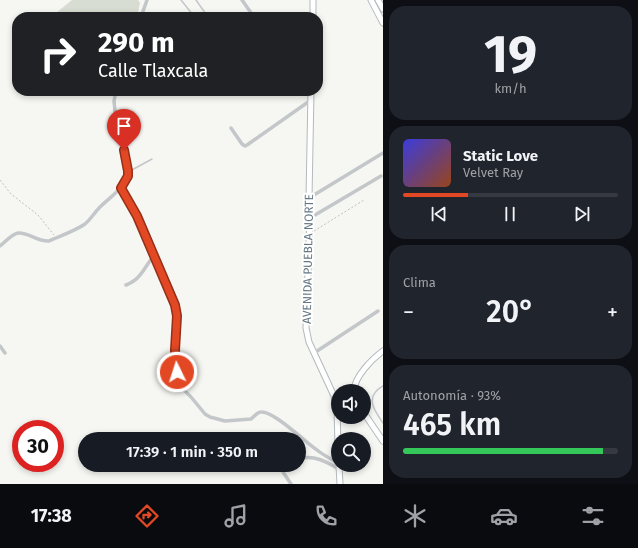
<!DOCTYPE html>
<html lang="es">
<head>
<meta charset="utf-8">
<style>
  body { margin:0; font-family:"Fira Sans",sans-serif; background:#20242c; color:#f1f3f6; height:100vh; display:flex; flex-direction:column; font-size:15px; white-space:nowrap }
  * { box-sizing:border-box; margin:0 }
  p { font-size:13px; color:#9ea1a6 }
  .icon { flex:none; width:22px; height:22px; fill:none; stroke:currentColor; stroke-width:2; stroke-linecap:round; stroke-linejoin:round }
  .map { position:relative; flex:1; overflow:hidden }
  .side { display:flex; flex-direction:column; gap:6px; padding:6px; background:#0d0f14; width:255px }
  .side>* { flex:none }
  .top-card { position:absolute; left:12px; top:12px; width:311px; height:84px; border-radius:16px; box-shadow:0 2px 6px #0003; background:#202124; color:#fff; overflow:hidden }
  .controls { position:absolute; left:331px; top:384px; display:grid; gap:8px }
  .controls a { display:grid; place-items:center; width:40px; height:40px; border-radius:50%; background:#171b24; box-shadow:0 2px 6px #0003; font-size:20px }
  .speed { position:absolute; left:12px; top:420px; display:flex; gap:8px; font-size:20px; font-weight:700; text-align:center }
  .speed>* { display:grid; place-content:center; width:52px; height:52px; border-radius:50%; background:#171b24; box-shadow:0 2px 6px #0003; line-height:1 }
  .speed .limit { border:6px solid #d22; background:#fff; color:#111 }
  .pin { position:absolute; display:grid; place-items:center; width:34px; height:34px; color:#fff; margin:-41px -17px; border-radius:50% 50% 50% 0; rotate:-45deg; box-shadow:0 0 4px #0007 }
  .pin .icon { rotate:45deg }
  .me { position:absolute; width:44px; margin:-22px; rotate:356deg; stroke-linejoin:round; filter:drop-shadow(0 0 3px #0008) }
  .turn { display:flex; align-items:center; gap:14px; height:84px; padding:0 20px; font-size:18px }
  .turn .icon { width:52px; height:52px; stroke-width:2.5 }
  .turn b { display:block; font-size:28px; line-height:34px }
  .big { font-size:30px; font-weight:600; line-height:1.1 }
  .side .widget { flex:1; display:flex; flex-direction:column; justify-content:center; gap:6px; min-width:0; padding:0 14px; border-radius:16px; background:#20242c }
  .side .dial { align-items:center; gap:0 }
  .dial b { font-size:52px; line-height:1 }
  .song { display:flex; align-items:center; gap:12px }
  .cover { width:48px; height:48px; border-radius:6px; background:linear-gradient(135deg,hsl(240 70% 55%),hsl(20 70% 35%)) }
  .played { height:4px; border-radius:2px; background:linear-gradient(90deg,#e34825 30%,#363941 30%) }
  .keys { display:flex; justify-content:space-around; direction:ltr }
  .heat { display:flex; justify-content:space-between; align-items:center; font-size:22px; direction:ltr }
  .charge { height:6px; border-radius:3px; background:linear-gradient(90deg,#34c759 93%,#363941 0) }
  .trip { position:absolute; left:78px; top:432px; width:228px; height:40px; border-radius:20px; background:#171b24; box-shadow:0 2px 6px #0003; font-weight:600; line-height:40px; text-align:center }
  .tab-bar { display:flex; height:64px; justify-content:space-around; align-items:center; background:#090b0e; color:#9ea1a6 }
  .tab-bar .icon { width:28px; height:28px }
  .tab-bar .active { color:#e34825 }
  .tab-bar b { font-size:18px; color:#f1f3f6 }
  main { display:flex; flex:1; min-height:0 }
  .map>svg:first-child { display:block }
  .green { fill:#d7ddd3 }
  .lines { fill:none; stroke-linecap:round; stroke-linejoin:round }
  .secondary-casing { stroke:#b3b9bd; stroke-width:7 }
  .path { stroke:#bdbfc1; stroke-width:1; stroke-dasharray:2 2; stroke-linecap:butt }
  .lane { stroke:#c3c7ca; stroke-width:1.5 }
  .street { stroke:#c3c7ca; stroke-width:3.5 }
  .secondary { stroke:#fff; stroke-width:5 }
  .route-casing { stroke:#942f18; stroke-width:10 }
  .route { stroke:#e34825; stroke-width:7 }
  .labels { text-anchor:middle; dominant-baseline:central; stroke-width:4; stroke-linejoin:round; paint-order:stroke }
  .street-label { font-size:12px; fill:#657784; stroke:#fff }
</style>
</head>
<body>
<main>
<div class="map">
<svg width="383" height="484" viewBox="0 0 383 484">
  <rect width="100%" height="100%" fill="#f6f6f2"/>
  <polygon class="green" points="72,0 138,0 140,3 137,17 59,17 56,13"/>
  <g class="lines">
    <defs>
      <g id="secondary">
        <polyline points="371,0 383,23"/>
        <polyline points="378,0 383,9"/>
        <polyline points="313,17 313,0"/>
        <polyline points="311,91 309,198 310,217 306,328 309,342 334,396 337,408 338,446"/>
        <path d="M 354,391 C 354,377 372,359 383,351"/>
        <polyline points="364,413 383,441"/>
        <polyline points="339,465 340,484"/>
      </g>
    </defs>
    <use href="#secondary" class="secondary-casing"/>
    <g class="path">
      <polyline points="0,180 11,194 38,215 54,235"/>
      <polyline points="314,231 364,200"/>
    </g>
    <g class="lane">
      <polyline points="181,0 193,15"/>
      <polyline points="196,0 208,17"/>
      <polyline points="130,171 152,159"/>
      <path d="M 383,386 C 364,397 374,410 383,423"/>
    </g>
    <g class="street">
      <polyline points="242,0 254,17"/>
      <polyline points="141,17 147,0"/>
      <polyline points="231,128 242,144 245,146 247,145 311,100"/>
      <path d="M 121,188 L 137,216 L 175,305 L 177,316 L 175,357 L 177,373 L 181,387 L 191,397 L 205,414 L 210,417 L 225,421 L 251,419 C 254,417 257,412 261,412 C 274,411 305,442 317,450 C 323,455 331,459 338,463"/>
      <polyline points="309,198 383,153"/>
      <polyline points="310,217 315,215 381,176"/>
      <path d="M 0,246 C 5,242 12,234 18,233 C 28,232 38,242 49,241 C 60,236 75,231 85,224 C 91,219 95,212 100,207 C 111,196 126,188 129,171 L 115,111 L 114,101 L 116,91"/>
      <path d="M 126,285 C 129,284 132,282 135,280 C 143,274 147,263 154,256"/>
      <polyline points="0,346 5,353"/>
      <polyline points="314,353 378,311"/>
      <path d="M 299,459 C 313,454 327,462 339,469"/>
      <polyline points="287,465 282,469 283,472 291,484"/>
    </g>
    <use href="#secondary" class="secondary"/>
  </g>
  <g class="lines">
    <defs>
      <polyline id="route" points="124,150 128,171 128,176 121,188 137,216 175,305 177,316 175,350 177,372"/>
    </defs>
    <use href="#route" class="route-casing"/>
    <use href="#route" class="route"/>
  </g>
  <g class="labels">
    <g class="street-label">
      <text transform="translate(308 259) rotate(-89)">AVENIDA PUEBLA NORTE</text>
    </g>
  </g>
</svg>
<div class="controls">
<a><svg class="icon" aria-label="sound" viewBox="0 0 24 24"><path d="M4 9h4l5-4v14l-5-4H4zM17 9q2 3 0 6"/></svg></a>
<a><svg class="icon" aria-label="search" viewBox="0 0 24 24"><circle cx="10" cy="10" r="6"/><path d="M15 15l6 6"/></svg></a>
</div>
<div class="speed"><div class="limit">30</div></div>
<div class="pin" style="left:124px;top:150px;background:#d93025"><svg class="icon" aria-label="arrive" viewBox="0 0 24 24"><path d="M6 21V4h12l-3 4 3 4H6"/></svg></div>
<svg class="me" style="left:177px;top:372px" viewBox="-20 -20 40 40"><circle r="17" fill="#e34825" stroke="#fff" stroke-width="3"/><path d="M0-11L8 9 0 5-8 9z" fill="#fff"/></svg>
<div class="trip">17:39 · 1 min · 350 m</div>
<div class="top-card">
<div class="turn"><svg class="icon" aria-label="right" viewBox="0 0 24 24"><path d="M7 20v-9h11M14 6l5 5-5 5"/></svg><div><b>290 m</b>Calle Tlaxcala</div></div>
</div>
</div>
<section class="side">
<div class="widget dial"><b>19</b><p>km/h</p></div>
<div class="widget">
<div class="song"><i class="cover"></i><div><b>Static Love</b><p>Velvet Ray</p></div></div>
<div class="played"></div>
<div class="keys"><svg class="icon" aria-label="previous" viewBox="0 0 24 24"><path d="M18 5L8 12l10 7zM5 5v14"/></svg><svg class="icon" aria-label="pause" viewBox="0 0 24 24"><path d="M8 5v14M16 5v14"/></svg><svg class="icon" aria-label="next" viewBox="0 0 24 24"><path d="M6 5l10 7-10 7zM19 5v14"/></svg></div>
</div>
<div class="widget"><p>Clima</p>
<div class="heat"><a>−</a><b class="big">20°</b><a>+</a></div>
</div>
<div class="widget"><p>Autonomía · 93%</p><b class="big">465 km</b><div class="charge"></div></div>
</section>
</main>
<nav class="tab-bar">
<b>17:38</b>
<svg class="icon active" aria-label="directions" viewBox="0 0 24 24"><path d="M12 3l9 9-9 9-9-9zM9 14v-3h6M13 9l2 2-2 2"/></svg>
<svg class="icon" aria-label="music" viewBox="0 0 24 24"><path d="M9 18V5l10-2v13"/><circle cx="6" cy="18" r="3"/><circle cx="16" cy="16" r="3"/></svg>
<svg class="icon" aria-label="phone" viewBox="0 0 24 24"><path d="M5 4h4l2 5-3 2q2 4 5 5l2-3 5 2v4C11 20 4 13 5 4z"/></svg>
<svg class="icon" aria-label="climate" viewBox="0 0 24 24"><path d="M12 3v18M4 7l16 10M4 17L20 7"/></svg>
<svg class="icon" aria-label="car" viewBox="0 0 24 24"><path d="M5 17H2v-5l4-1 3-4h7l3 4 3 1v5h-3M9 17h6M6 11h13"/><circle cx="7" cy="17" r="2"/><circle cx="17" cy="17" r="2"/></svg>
<svg class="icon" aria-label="filters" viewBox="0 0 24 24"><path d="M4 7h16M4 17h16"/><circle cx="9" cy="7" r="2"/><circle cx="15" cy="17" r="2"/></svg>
</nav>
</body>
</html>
